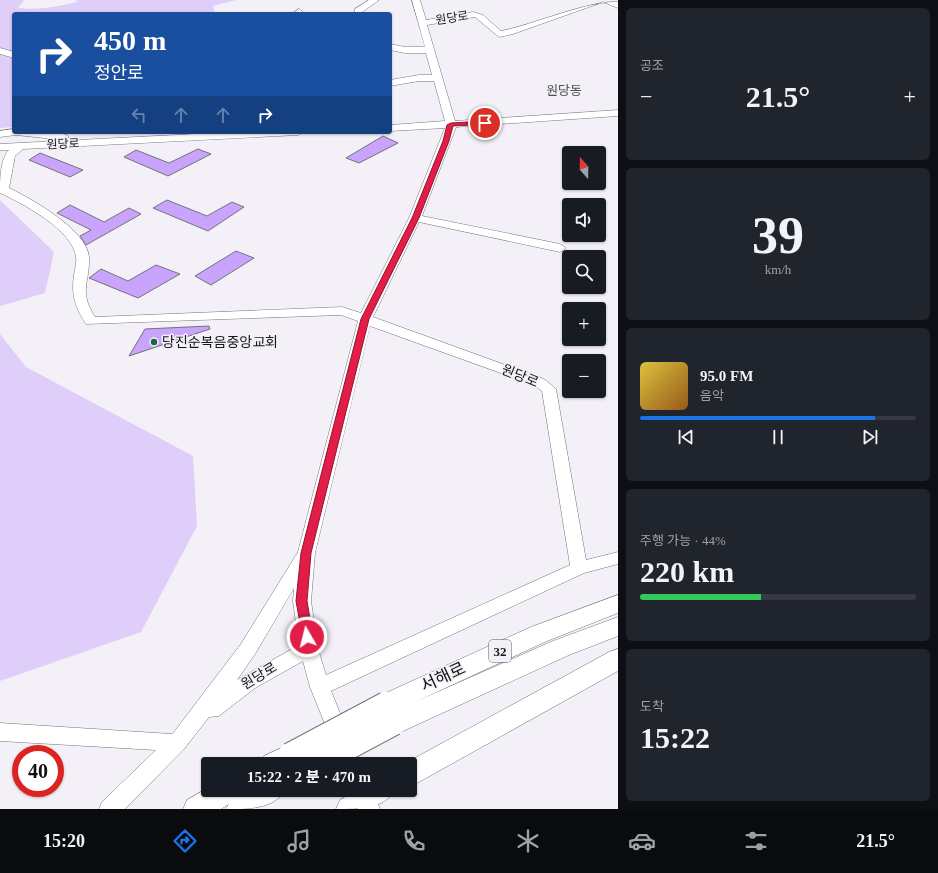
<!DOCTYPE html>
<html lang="ko">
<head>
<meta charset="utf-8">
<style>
  body { margin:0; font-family:"Times New Roman","Noto Sans KR",serif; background:#20242c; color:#f1f3f6; height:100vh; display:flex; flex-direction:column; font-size:15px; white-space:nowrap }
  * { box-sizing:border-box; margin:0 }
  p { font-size:13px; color:#9ea1a6 }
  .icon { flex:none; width:22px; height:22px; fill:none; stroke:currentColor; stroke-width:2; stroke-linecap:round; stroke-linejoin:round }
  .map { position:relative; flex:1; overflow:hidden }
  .details { display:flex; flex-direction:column; gap:8px; padding:8px; background:#0d0f14; width:320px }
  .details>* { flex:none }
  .guide { position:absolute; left:12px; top:12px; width:380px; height:122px; border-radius:4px; box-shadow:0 1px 3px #0004; background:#1a4fa0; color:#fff; overflow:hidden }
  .needle { width:26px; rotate:340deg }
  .tools { position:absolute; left:562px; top:146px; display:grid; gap:8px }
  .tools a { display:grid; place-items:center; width:44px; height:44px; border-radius:4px; background:#171b24; box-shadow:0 1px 3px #0004; font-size:20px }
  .speed { position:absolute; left:12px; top:745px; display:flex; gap:8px; font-size:20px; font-weight:700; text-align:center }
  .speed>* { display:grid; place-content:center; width:52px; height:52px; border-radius:50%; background:#171b24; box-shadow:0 1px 3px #0004; line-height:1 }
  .speed .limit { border:6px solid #d22; background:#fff; color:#111 }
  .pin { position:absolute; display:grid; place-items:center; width:34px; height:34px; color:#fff; margin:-17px; border:2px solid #fff; border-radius:50%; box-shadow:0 1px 4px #0007 }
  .me { position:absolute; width:44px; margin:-22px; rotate:352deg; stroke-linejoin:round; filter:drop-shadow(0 0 3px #0008) }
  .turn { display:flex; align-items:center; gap:14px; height:84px; padding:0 16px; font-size:18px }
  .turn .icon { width:52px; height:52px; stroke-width:2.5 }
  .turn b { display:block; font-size:28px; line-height:34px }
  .lanes { display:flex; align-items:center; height:38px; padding:0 16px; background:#0003; justify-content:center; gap:20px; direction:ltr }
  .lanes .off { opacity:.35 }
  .big { font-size:30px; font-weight:800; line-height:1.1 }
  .details .tile { flex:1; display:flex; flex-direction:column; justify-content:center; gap:6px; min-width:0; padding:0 14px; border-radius:6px; background:#20242c }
  .details .dial { align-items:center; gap:0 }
  .dial b { font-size:52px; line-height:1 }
  .song { display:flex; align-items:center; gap:12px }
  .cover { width:48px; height:48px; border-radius:6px; background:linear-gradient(135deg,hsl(50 70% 55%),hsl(30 70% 35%)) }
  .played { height:4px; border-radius:2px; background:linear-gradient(90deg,#1a73e8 85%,#363941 85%) }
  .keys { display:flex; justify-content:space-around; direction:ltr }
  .heat { display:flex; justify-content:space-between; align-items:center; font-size:22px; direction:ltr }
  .charge { height:6px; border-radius:3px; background:linear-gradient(90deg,#34c759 44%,#363941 0) }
  .trip { position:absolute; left:201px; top:757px; width:216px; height:40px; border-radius:4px; background:#171b24; box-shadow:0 1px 3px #0004; font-weight:800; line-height:40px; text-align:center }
  .menu { display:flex; height:64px; justify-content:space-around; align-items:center; background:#090b0e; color:#9ea1a6 }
  .menu .icon { width:28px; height:28px }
  .menu .current { color:#1a73e8 }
  .menu b { font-size:18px; color:#f1f3f6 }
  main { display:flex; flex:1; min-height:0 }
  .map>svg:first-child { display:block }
  .green { fill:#dfcdfa }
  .building { fill:#c9a4fd; stroke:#747277 }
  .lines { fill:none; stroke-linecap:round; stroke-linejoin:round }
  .minor-casing { stroke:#757378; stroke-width:1 }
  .major-casing { stroke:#757378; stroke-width:1 }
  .minor { fill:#fff; fill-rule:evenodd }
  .major { fill:#fff; fill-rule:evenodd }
  .major-bridge-casing { stroke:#757378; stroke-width:26; stroke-linecap:butt }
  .major-bridge { stroke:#fff; stroke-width:24 }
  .route { fill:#e11d48; stroke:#92132f }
  .poi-dot { fill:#17693a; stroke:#f3f1f7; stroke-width:1.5 }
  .labels { text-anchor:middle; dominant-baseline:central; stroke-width:3; stroke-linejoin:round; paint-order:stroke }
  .far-street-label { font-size:12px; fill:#161617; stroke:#f3f1f7 }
  .far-quarter-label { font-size:13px; fill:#515054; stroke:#f3f1f7 }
  .shield { fill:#f3f1f7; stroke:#58585a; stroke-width:1 }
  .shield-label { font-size:13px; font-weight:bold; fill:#161617 }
  .poi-label { font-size:14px; fill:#161617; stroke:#f3f1f7; text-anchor:start }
  .street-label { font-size:14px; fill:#161617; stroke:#f3f1f7 }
  .near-street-label { font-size:17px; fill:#161617; stroke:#f3f1f7 }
</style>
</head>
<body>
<main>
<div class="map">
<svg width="618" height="809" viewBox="0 0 618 809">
  <rect width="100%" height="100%" fill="#f3f1f7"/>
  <g class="green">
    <path d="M 0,0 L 22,0 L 24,1 L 18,8 C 39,10 56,7 77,2 L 76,0 L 236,0 L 213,6 L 215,14 L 14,14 L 14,127 L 0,128 Z"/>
    <polygon points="0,200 54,252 45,293 0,306"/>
    <polygon points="0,334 26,367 193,456 197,526 141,632 0,681"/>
  </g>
  <g class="building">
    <polygon points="383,136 398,143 359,163 346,158"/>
    <polygon points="198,149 211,154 168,176 124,157 136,150 169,163"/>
    <polygon points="40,153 83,170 70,177 29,160"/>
    <polygon points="167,200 207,216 232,202 244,207 208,231 153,208"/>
    <polygon points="70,205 104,222 129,208 141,214 86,245 80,236 91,230 57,213"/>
    <polygon points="236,251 254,258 211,285 195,276"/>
    <polygon points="156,265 180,274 138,298 89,278 101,269 128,281"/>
    <polygon points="209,326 210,329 129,356 145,329"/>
  </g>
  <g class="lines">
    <defs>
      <g id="minor">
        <polygon points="369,0 379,0 361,13 355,13 355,9"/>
        <path d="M 412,0 L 420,0 L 426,20 L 473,12 L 483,15 L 501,31 C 532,25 590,0 618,2 L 618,8 L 603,2 L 513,34 L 499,37 L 475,17 L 427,25 L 455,121 L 618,110 L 618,116 L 456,127 L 422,216 L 560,244 L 566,248 L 560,252 L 419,222 L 373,317 L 544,379 L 556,389 L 586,560 L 618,552 L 618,564 L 584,573 L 331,691 L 361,764 L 341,764 L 310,687 L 303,661 L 255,688 L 219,716 L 209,717 L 184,749 L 125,809 L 99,809 L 102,802 L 156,750 L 0,741 L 0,723 L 172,734 L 174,732 L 241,644 L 298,552 L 358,321 L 341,315 L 86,324 C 75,307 71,295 74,275 C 75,269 77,262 76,257 C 73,230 22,203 0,193 C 0,180 0,159 9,150 L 0,150 L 0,144 L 235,132 L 303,132 L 298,135 L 23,149 L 15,156 L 9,188 C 32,199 87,230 89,257 C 90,284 78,290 95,317 L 342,307 L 361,313 L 409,218 L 445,128 L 390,131 L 390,125 L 445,121 L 434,81 L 419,81 L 390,86 L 390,80 L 419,75 L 432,75 L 426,53 L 405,53 L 390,50 L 390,44 L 405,47 L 425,47 ZM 370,326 L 534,385 L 542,391 L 570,565 L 326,675 L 318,649 L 311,601 L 315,553 ZM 294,588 L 293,601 L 299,645 L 237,680 L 255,654 Z"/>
        <polygon points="299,9 303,12 302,14 292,14"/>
        <polygon points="0,48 14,52 14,58 0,54"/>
        <path d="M 14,129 L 14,132 C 25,132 62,129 69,137 L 64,140 L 16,135 L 0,137 L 0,131 Z"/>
        <polygon points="350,790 372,790 380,809 358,809"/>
      </g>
      <g id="major">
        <polygon points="618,595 618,613 547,641 415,702 553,641 618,617 618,636 569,655 403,731 394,734 385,731 381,723 385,715 390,713 386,714 377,711 373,704 377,697 531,627"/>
        <polygon points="618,649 618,671 419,782 410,786 410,764 404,764 609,652"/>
        <polygon points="290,744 299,747 303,755 299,763 260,764 264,756"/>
        <path d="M 208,788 L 208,790 L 241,790 L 239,795 L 248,790 L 285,790 C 275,809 248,809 226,809 L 229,804 L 221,809 L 183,809 L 187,800 Z"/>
        <path d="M 358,790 L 395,790 C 385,809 358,809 336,809 L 340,800 Z"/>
      </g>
    </defs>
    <use href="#minor" class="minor-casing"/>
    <use href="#major" class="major-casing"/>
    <use href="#minor" class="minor"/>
    <use href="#major" class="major"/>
    <defs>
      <g id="major-bridge">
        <polyline points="290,755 386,704"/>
        <polyline points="317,764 394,723"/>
      </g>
    </defs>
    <use href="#major-bridge" class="major-bridge-casing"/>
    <use href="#major-bridge" class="major-bridge"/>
  </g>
  <polygon class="route" points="485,121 488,123 487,124 453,126 449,141 419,218 369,319 311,553 307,601 313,637 311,640 303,640 296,601 301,553 361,319 412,218 443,141 447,125 451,123"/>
  <circle class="poi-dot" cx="154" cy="342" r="4"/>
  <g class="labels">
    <g class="far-street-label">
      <text transform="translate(452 18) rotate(-9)">원당로</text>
      <text transform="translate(63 144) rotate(-3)">원당로</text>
    </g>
    <g class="far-quarter-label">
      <text x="564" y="90">원당동</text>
    </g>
    <rect class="shield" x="489" y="640" width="22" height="22" rx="3"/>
    <g class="shield-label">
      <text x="500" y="651">32</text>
    </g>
    <g class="poi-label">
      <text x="162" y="342">당진순복음중앙교회</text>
    </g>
    <g class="street-label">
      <text transform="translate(520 376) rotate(22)">원당로</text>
      <text transform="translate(259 676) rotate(-31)">원당로</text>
    </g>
    <g class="near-street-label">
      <text transform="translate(443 677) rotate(-25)">서해로</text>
    </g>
  </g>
</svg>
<div class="tools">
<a><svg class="needle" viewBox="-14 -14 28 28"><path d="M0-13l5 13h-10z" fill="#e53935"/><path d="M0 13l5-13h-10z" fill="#9ea1a6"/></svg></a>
<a><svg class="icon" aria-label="sound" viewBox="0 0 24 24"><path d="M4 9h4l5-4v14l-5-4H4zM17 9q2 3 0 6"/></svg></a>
<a><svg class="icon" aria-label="search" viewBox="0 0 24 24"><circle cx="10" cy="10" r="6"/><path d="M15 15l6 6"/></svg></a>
<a>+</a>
<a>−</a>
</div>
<div class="speed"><div class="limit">40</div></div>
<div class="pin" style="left:485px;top:123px;background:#d93025"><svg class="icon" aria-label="arrive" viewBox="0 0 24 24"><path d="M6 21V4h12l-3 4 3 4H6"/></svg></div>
<svg class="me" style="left:307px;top:637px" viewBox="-20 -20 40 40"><circle r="17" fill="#e11d48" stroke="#fff" stroke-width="3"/><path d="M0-11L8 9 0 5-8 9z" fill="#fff"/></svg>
<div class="trip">15:22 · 2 분 · 470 m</div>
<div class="guide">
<div class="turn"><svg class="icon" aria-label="right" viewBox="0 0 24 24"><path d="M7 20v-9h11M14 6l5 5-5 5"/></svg><div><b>450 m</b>정안로</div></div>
<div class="lanes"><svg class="icon off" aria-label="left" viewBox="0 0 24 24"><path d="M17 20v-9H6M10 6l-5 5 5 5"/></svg><svg class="icon off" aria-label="ahead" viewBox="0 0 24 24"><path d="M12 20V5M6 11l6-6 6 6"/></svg><svg class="icon off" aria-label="ahead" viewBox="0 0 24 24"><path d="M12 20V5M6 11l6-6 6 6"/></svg><svg class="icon" aria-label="right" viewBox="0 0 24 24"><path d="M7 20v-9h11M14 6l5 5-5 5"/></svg></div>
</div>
</div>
<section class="details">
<div class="tile"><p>공조</p>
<div class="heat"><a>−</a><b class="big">21.5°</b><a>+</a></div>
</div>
<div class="tile dial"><b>39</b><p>km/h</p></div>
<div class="tile">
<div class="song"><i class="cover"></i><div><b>95.0 FM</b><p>음악</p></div></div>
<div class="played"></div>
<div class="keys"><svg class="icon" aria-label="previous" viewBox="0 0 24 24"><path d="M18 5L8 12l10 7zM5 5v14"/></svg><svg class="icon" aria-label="pause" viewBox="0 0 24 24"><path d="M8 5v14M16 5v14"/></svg><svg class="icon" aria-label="next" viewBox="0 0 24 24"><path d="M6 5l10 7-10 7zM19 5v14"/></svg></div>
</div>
<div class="tile"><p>주행 가능 · 44%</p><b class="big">220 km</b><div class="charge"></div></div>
<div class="tile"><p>도착</p><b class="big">15:22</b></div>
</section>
</main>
<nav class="menu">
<b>15:20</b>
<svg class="icon current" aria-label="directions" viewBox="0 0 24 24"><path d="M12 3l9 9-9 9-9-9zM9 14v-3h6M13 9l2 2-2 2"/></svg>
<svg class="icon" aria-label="music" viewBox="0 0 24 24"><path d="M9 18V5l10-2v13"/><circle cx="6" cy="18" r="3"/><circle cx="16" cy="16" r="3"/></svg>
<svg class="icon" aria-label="phone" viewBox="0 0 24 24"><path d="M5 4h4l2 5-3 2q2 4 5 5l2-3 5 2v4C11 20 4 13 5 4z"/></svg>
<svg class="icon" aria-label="climate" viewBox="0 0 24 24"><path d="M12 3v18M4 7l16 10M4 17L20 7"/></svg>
<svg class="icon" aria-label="car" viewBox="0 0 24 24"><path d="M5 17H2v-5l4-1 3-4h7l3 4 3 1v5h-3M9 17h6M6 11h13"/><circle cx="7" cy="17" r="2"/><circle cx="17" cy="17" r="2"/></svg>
<svg class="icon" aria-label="filters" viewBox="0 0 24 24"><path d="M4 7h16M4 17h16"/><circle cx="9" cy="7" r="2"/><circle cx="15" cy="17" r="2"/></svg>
<b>21.5°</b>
</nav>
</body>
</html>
